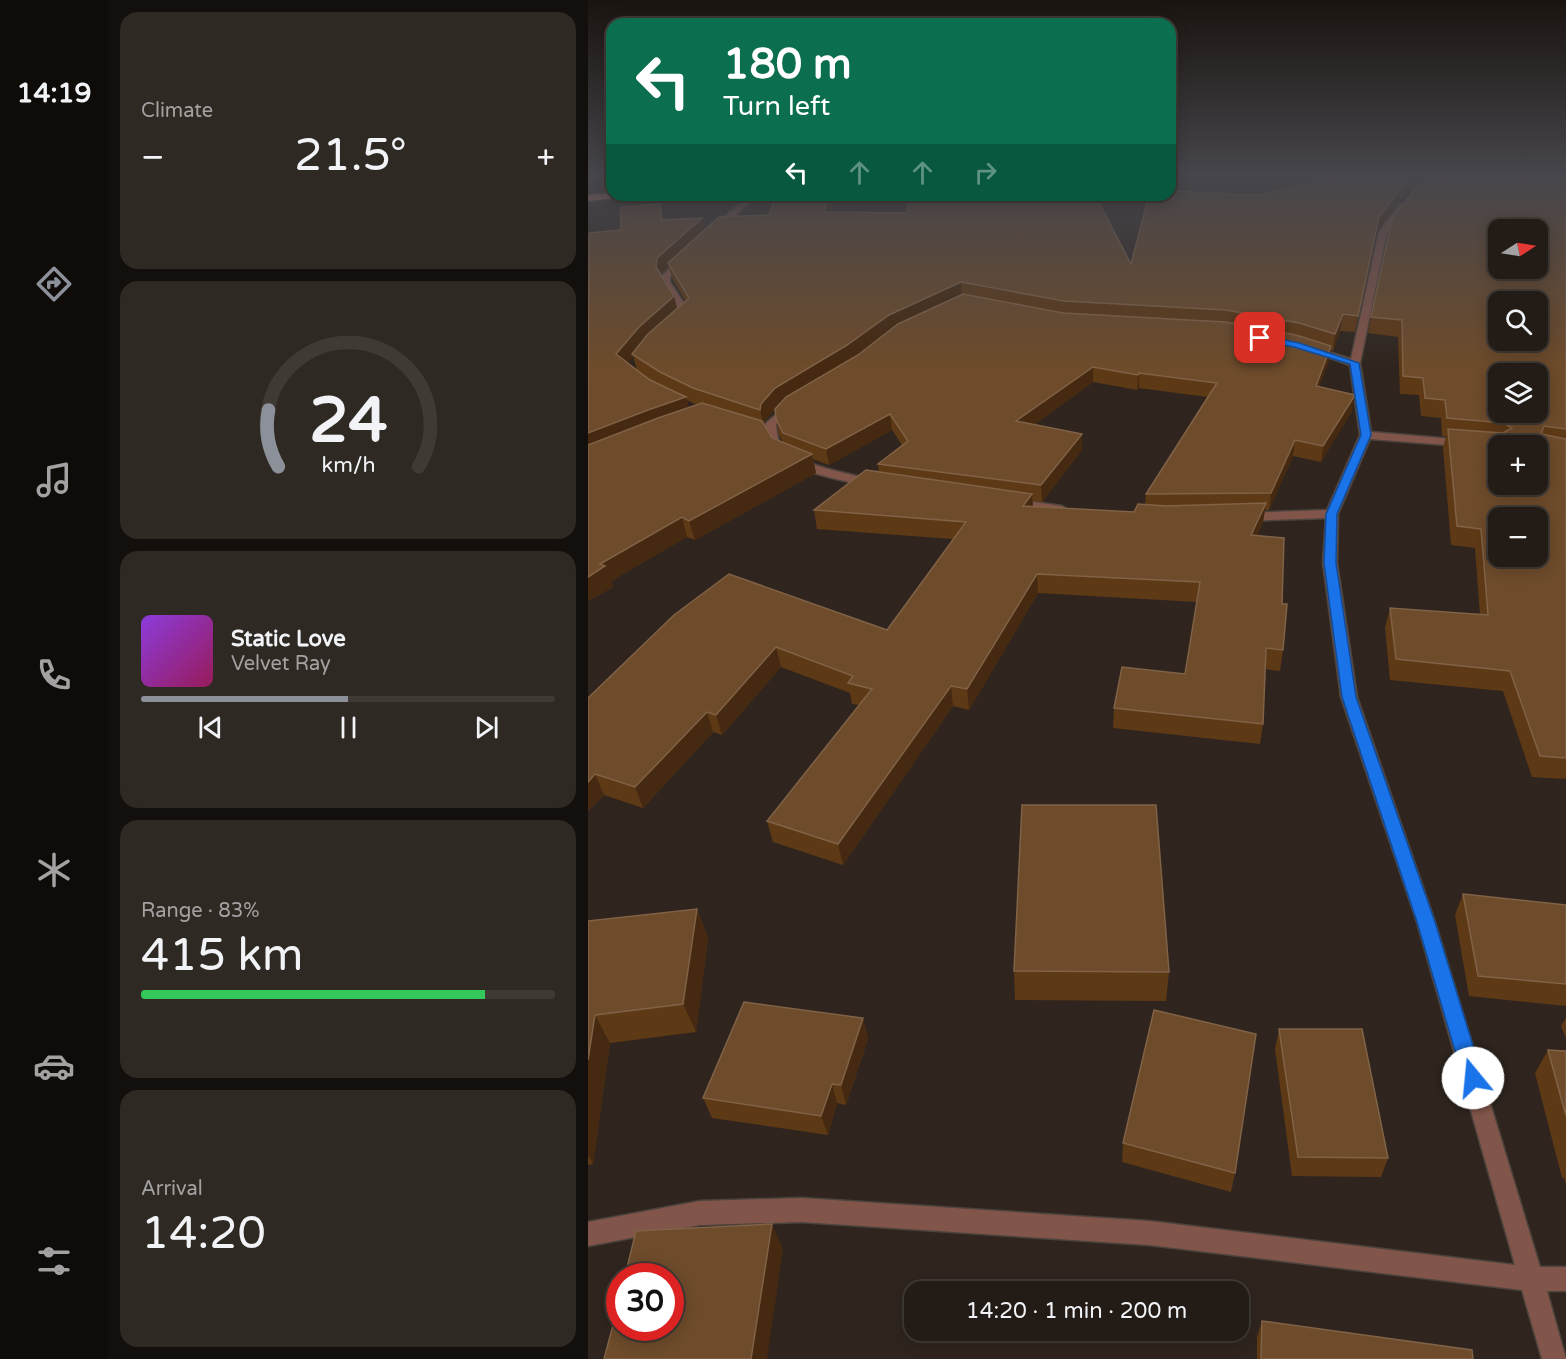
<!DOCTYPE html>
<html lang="en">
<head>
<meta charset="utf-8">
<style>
  body { margin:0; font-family:"Varela Round",sans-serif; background:#2f2923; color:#f1f3f6; height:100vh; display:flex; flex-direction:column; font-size:22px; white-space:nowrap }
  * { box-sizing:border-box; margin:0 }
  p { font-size:20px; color:#a3a1a1 }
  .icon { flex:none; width:33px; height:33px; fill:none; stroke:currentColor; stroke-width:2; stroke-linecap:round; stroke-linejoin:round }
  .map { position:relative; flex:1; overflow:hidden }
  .details { display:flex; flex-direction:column; gap:12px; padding:12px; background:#130f0c; width:480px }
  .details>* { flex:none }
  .banner { position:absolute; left:18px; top:18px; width:570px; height:183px; border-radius:18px; box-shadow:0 3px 15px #0003,0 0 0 2px #403a35; background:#0b6e4f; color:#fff; overflow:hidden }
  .needle { width:39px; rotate:78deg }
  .controls { position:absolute; left:900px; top:219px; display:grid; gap:12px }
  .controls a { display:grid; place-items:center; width:60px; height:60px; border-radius:12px; background:#231c16; box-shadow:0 3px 15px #0003,0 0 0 2px #403a35; font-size:30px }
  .speed { position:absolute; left:18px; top:1263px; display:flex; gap:12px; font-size:30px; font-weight:700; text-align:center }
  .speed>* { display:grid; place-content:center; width:78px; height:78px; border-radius:50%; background:#231c16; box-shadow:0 3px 15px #0003,0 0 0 2px #403a35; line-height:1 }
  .speed .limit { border:9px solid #d22; background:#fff; color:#111 }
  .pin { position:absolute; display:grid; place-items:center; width:51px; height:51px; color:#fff; margin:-26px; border-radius:12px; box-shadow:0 3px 9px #0006 }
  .me { position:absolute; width:66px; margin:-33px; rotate:343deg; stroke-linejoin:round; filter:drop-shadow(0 0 4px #0008) }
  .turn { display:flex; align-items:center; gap:21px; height:126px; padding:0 18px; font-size:27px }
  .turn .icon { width:78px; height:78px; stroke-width:2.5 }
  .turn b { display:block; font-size:42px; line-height:51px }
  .lanes { display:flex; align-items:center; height:57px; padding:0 18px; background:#0003; justify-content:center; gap:30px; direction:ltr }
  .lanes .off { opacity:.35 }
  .big { font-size:45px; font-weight:600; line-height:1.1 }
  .details .tile { flex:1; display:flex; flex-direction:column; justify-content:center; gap:9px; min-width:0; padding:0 21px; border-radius:18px; background:#2f2923 }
  .details .dial { align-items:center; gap:0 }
  .dial svg { height:156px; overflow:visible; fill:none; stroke:#403a35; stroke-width:7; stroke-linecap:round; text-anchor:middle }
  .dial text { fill:#f1f3f6; stroke:none }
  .song { display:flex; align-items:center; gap:18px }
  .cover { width:72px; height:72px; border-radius:9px; background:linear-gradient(135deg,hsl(270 70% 55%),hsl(330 70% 35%)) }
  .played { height:6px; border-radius:3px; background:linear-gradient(90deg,#8c9099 50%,#403a35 50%) }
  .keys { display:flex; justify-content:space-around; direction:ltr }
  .heat { display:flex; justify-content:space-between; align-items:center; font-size:33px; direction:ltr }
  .charge { height:9px; border-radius:4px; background:linear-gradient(90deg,#34c759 83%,#403a35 0) }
  .trip { position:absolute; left:316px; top:1281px; width:345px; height:60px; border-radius:18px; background:#231c16; box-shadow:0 3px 15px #0003,0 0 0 2px #403a35; font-weight:600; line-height:60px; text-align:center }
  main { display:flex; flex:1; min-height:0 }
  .tab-bar { display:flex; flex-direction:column; width:108px; justify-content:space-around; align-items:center; background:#0e0b09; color:#a3a1a1 }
  .tab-bar .icon { width:42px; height:42px }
  .tab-bar .current { color:#8c9099 }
  .tab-bar b { font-size:27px; color:#f1f3f6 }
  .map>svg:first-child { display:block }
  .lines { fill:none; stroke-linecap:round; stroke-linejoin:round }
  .minor-casing { stroke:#4c433c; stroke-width:3 }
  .motorway-casing { stroke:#4c433c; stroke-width:3 }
  .minor { fill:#81554a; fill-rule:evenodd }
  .motorway { fill:#fc9277; fill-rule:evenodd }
  .wall { fill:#5e3916; fill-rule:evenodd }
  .shaded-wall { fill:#452910 }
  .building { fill:#6d4b2b; stroke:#806247; stroke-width:1.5; fill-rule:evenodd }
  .route { fill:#1a73e8; stroke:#114b97; stroke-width:1.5 }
</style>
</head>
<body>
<main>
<nav class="tab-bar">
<b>14:19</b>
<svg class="icon current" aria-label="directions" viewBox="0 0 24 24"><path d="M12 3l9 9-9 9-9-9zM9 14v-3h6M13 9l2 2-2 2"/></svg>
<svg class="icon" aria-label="music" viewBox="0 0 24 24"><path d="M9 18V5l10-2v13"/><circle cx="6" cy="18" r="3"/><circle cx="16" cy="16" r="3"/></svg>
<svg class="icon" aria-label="phone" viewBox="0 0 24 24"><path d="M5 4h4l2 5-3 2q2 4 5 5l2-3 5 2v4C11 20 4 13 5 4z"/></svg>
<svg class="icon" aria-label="climate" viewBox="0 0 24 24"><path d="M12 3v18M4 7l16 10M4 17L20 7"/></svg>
<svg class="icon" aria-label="car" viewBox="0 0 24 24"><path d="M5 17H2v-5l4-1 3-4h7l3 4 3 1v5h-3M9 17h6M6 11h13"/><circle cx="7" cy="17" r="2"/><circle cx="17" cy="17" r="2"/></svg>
<svg class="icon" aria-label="filters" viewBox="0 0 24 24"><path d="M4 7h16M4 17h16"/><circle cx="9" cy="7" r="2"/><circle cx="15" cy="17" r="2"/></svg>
</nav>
<section class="details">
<div class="tile"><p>Climate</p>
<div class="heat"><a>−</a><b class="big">21.5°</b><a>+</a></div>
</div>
<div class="tile dial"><svg viewBox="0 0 100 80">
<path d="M14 69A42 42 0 1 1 86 69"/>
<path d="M14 69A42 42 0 0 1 9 40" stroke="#8c9099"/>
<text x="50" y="56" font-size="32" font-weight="700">24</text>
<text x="50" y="72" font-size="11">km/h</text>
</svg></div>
<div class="tile">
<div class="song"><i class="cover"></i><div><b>Static Love</b><p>Velvet Ray</p></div></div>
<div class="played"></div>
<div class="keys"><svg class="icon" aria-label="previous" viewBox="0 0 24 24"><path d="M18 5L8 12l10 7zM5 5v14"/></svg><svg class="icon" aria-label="pause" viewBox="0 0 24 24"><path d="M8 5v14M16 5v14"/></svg><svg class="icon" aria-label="next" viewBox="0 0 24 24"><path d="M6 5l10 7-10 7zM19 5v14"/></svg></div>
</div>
<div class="tile"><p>Range · 83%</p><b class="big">415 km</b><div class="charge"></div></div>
<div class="tile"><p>Arrival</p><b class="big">14:20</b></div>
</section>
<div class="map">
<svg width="978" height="1359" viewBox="0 0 978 1359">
  <rect width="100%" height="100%" fill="#2f251e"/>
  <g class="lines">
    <defs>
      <g id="minor">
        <polygon points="162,195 170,195 131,231 125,231 125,227"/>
        <polygon points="812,204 819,206 799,232 772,363 783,432 911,443 916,446 910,446 910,449 782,439 750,514 749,563 769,697 847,922 952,1267 978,1267 978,1291 959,1291 978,1359 954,1359 934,1290 561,1245 214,1222 112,1225 0,1246 0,1222 112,1201 214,1198 561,1221 927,1265 829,922 753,697 735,563 738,518 657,521 651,517 657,513 739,510 772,435 762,365 717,349 722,346 763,359 791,232"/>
        <polygon points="94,255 101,257 82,277 82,282 103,314 92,325 87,322 93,314 74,282 74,276"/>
        <path d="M 203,402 L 208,405 L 188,424 C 189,431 189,440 194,447 C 205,464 270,476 291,481 L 291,487 L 287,488 C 260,481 207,473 188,454 C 179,446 178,434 178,423 Z"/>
        <polygon points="427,499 474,506 480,510 474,514 423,506 421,503"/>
      </g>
      <g id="motorway">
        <polygon points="24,175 24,178 0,180 0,176"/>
        <polygon points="24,193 24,195 33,195 29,198 0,201 0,195"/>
      </g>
    </defs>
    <use href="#minor" class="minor-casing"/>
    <use href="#motorway" class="motorway-casing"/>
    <use href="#minor" class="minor"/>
    <use href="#motorway" class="motorway"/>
  </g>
  <g class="wall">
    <path d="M 978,175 L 978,779 L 944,777 L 915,691 L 802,680 L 797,628 L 802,608 L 892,615 L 887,548 L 863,545 L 855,447 L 858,436 L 854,436 L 853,418 L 833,416 L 831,395 L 812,394 L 810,337 L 780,333 L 783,317 L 828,187 L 817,193 L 789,232 L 767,332 L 752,331 L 745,351 L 743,350 L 741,361 L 731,386 L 764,411 L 733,462 L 705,456 L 681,510 L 677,510 L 675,522 L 669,536 L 694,604 L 695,650 L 692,671 L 677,669 L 675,724 L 672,744 L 525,728 L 526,708 L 597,674 L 609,602 L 450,593 L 381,710 L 365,706 L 255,865 L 185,842 L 179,821 L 271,705 L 264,704 L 262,693 L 193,667 L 134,735 L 125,732 L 55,808 L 16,795 L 0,811 L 0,698 L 86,615 L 299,630 L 365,539 L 229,529 L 226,510 L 291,472 L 290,464 L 314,445 L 304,430 L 241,465 L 225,459 L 228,473 L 107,540 L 99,537 L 23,581 L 25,587 L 0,601 L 33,230 L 76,219 L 114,218 L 117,230 L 181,215 L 244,205 L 242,212 L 543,264 L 671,195 ZM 81,266 L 84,278 L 98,302 L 89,309 L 86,296 L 73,275 ZM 45,356 L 49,370 L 39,363 ZM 505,382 L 549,390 L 551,388 L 619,397 L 558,494 L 557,505 L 546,512 L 445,507 L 445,501 L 454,502 L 494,450 L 494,434 L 446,425 ZM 99,400 L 109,405 L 101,408 ZM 187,409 L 191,435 L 195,442 L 184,438 L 176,425 L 176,422 Z"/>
    <polygon points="875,894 978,905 978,1006 881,996 867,915"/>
    <polygon points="109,909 120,938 108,1032 22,1043 5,1164 0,1165 0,921"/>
    <polygon points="426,971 581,972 578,1001 427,1000"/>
    <polygon points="275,1018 280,1039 258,1105 249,1103 240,1135 124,1118 115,1098"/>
    <polygon points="978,1018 978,1038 973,1026"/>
    <polygon points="691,1029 800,1158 793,1177 704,1176 687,1049"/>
    <polygon points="960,1050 978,1051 978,1184 976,1178 974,1178 947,1073"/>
    <polygon points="535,1143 647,1173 643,1192 534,1162"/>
    <polygon points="674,1321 885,1359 669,1359 669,1337"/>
  </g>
  <g class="shaded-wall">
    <polygon points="828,175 876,175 831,186 817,193 789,232 767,332 791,217 820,179"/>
    <polygon points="241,195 243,195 244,205 238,226 236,212"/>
    <polygon points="72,204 76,218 77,234 74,220"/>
    <polygon points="114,218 118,232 80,263 81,266 73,274 72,283 68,267 69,258"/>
    <polygon points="373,282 374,298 262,362 191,405 176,422 176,428 172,410 173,404 187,388 301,315"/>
    <polygon points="86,296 90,313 44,354 45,356 33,371 28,354 51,327"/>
    <polygon points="755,314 752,331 745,351 747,334"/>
    <polygon points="743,346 741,361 726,401 728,386"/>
    <polygon points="505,367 505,382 429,437 428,421"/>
    <polygon points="551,373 551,388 549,390 550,375"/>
    <polygon points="767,395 764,411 733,462 735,446"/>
    <polygon points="98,397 103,416 0,455 0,433 60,410"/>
    <polygon points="302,414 304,430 241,465 238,449"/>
    <polygon points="494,434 494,450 454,502 453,485"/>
    <polygon points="707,440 705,456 681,510 683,493"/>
    <polygon points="224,454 228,473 107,540 101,521"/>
    <polygon points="444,494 445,513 435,506"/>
    <polygon points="678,503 675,522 661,554 663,535"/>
    <polygon points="94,517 99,537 23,581 25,587 0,601 0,577 12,564"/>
    <polygon points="449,574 450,593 381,710 379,689"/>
    <polygon points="188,647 193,667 134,735 128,715"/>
    <polygon points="363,686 365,706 255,865 250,844"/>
    <polygon points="119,712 125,732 55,808 47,787"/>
    <polygon points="7,774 16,795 0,811 0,782"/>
    <polygon points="109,909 120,938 108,1032 95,1004"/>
    <polygon points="7,1015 22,1043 5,1164 0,1155 0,1060"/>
    <polygon points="275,1018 280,1039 258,1105 253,1085"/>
    <polygon points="244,1084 249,1103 240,1135 233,1116"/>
    <polygon points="184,1224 195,1249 179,1359 163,1359"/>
  </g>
  <g class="building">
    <polygon points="751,175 828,175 820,179 791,217 770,316 755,314 747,334 711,323 638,310 476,301 373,282 301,315 259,345 187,388 173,404 172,410 105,388 72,372 44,354 60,334 101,298 80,263 131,217 181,215 189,195 241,195 236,212 319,213 322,195 507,195 543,264 561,195 582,195 582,191 671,195"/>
    <path d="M 861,175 L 978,175 L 978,429 L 956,426 L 953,434 L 978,439 L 978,758 L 952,756 L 922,671 L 808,659 L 802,608 L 900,615 L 893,529 L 869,526 L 860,429 L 915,433 L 924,428 L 916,423 L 859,418 L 857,400 L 837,398 L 835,378 L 815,376 L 814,320 L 783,317 L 804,219 L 829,186 L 841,181 ZM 910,230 L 950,230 L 950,268 L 910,268 ZM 910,302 L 950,302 L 950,340 L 910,340 ZM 910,374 L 950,374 L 950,412 L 910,412 ZM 910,446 L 950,446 L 950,484 L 910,484 ZM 910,518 L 950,518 L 950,556 L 910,556 Z"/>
    <polygon points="72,204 74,220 114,218 69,258 68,267 86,296 51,327 28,354 62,380 98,397 60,410 0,433 1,233 33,230 33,207"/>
    <polygon points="375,294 475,313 637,322 708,335 743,346 728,386 767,395 735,446 707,440 683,493 558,494 629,383 551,373 550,375 505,367 428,421 494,434 453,485 290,464 320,441 302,414 238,449 195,433 188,419 187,409 198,397 270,355 310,324"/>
    <polygon points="114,403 174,421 184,438 224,454 101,521 94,517 12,564 17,566 0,577 0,445 70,418"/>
    <polygon points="278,470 444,494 435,506 546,512 550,504 578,506 678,503 663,535 696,538 694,604 699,604 695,650 678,648 675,724 526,708 534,667 597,674 612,582 449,574 379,689 363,686 250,844 179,821 284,689 260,683 265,676 188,647 128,715 119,712 47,787 7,774 0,782 0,698 86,615 141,574 299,630 378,522 226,510"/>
    <polygon points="434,805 568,805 581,972 426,971"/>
    <polygon points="875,894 978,905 978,984 890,976"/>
    <polygon points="109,909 95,1004 7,1015 0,1060 0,921"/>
    <polygon points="156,1002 275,1018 253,1085 244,1084 233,1116 115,1098"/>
    <polygon points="566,1010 668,1034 647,1173 535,1143"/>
    <polygon points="691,1029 774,1029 800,1158 710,1157"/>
    <polygon points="960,1050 978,1051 978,1116"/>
    <polygon points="184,1224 163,1359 16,1359 32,1299 32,1328 82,1328 82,1276 37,1276 48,1231"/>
    <polygon points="674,1321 884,1350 885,1359 673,1359"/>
  </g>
  <linearGradient id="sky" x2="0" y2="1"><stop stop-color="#1a1410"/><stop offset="0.48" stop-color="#47464c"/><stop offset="1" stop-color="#47464c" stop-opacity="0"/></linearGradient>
  <rect width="978" height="366" fill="url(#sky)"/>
  <polygon class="route" points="672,335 711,343 771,363 783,435 749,514 748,563 768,697 847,922 895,1078 892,1085 885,1087 878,1085 875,1078 829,922 754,697 736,563 738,514 773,435 762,364 706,347 669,340 669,336"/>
</svg>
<div class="controls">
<a><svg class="needle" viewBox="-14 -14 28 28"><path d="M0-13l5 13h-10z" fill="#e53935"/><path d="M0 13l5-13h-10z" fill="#a3a1a1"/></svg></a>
<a><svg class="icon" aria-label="search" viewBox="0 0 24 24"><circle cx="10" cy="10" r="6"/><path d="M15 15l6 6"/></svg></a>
<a><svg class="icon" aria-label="layers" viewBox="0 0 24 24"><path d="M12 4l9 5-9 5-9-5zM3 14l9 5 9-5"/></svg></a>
<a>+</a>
<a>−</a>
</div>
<div class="speed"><div class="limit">30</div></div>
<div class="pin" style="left:672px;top:338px;background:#d93025"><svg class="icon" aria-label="arrive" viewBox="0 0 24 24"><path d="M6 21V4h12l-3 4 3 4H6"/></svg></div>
<svg class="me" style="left:885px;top:1078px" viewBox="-20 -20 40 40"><circle r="19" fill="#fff"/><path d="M0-13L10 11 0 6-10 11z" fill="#1a73e8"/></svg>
<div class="trip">14:20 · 1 min · 200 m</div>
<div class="banner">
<div class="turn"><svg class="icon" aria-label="left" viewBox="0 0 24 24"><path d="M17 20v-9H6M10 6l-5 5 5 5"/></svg><div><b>180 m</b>Turn left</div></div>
<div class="lanes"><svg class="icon" aria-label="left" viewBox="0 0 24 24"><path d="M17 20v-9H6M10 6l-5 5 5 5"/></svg><svg class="icon off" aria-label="ahead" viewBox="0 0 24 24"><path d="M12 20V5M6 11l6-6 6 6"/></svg><svg class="icon off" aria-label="ahead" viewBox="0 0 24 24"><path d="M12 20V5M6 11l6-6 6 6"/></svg><svg class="icon off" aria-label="right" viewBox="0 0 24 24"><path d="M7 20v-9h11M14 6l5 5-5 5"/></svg></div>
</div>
</div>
</main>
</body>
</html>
